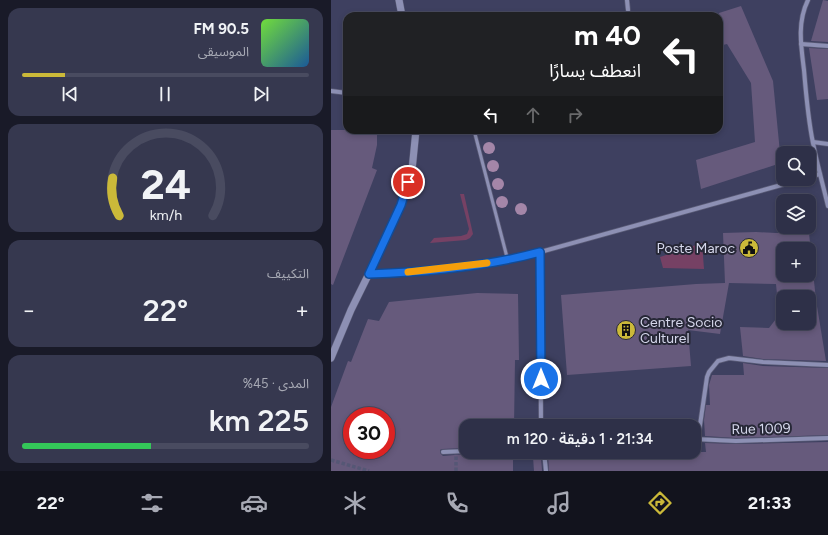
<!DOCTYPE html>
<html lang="ar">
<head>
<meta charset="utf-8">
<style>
  body { margin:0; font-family:Figtree,"Noto Sans Arabic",sans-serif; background:#36384f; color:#f1f3f6; direction:rtl; height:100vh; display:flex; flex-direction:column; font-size:15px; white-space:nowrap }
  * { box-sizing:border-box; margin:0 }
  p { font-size:13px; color:#a7a9b4 }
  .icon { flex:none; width:22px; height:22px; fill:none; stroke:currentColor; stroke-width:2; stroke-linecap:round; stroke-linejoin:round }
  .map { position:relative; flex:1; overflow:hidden; direction:ltr }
  .drawer { display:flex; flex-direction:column; gap:8px; padding:8px; background:#191a28; width:331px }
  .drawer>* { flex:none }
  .banner { position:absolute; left:12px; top:12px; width:380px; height:122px; border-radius:12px; box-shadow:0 2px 6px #0003,0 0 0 1px #494b60; direction:rtl; background:#202124; color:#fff; overflow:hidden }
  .buttons { position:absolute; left:445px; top:146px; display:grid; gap:8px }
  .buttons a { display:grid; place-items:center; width:40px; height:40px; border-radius:8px; background:#2e3048; box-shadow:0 2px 6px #0003,0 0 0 1px #494b60; font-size:20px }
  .speed { position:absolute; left:12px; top:407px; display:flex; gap:8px; font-size:20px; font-weight:700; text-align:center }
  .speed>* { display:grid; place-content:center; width:52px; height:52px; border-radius:50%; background:#2e3048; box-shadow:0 2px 6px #0003,0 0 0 1px #494b60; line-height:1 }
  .speed .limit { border:6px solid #d22; background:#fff; color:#111 }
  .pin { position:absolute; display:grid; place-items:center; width:34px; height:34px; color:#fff; margin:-17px; border:2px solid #fff; border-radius:50%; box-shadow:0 1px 4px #0007 }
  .me { position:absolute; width:44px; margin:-22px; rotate:0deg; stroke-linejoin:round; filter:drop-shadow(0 0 3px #0008) }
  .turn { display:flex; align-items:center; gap:14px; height:84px; padding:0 16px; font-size:18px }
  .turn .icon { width:52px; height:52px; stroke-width:2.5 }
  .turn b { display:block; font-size:28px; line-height:34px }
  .lanes { display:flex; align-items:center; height:38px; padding:0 16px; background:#0003; justify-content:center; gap:20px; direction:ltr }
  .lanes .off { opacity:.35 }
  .big { font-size:30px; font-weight:600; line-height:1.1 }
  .drawer .card { flex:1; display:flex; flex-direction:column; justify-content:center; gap:6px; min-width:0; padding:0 14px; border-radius:12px; background:#36384f }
  .drawer .dial { align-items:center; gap:0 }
  .dial svg { height:104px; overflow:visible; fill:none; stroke:#494b60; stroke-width:7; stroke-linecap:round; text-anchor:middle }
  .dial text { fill:#f1f3f6; stroke:none }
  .song { display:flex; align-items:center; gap:12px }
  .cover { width:48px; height:48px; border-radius:6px; background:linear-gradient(135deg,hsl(100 70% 55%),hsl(210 70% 35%)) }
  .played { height:4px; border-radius:2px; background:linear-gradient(90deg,#cbb939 15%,#494b60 15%) }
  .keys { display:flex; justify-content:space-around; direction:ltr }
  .heat { display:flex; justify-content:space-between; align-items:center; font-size:22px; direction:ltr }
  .charge { height:6px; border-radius:3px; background:linear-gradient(90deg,#34c759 45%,#494b60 0) }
  .trip { position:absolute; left:128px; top:419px; width:242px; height:40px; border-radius:12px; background:#2e3048; box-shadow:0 2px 6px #0003,0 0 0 1px #494b60; font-weight:600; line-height:40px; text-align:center; direction:rtl }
  .menu { display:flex; height:64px; justify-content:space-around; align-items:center; background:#12131d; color:#a7a9b4 }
  .menu .icon { width:28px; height:28px }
  .menu .on { color:#cbb939 }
  .menu b { font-size:18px; color:#f1f3f6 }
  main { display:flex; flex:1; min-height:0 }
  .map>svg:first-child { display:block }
  .green { fill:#764164 }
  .building { fill:#665a7c; fill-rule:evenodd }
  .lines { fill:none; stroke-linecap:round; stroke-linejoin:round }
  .pedestrian-tunnel { stroke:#555775; stroke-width:3.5; stroke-dasharray:3.5 2; stroke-linecap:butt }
  .service-casing { stroke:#5a5b76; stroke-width:4.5 }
  .minor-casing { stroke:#5a5b76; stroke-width:5.5 }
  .tertiary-casing { stroke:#5a5b76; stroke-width:8 }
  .service { stroke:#8d90b4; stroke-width:3 }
  .minor { stroke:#8d90b4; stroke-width:4 }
  .tertiary { stroke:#8d90b4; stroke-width:7 }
  .tree { fill:#a486a8 }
  .route-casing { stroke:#114b97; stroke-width:10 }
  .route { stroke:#1a73e8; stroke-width:7 }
  .slow { stroke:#f59e0b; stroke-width:7 }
  .labels { text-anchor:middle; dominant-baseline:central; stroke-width:4; stroke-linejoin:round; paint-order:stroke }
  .poi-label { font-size:14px; fill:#d5d7eb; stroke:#272837; text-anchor:end }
  .street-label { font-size:14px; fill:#d5d7eb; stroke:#272837 }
</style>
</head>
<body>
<main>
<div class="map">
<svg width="497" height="471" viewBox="0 0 497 471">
  <rect width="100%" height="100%" fill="#3e4060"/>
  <g class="green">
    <polygon points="129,194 133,194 142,234 139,238 135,240 99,243 103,238 130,236 136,234 138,229"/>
    <polygon points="371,243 373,269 332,268 329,257"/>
  </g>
  <g class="building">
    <polygon points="492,0 497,1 497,42 480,41"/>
    <polygon points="410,6 442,81 450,163 370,189 365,160 424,142 420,83 396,44 388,46 388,13"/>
    <polygon points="478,48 497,49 497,99 486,100"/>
    <polygon points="0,130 46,130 46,145 41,168 46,170 2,285 0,284"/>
    <path d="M 425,232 L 445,233 L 478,233 L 485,300 L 495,361 L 432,359 L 412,356 L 409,327 L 438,328 L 448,315 L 445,284 L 398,283 L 389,334 L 357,330 L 360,366 L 236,375 L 230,295 L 365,284 L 394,283 L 392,233 ZM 452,249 L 478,249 L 478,275 L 452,275 ZM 452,297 L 478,297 L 478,323 L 452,323 Z"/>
    <path d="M 146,293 L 187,294 L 188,360 L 184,360 L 183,426 L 135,426 L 135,448 L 111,449 L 109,450 L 109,453 L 112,456 L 135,454 L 138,452 L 182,452 L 182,471 L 0,471 L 0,407 L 17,361 L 20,362 L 37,319 L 48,321 L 58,302 ZM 21,416 L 55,416 L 55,450 L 21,450 Z"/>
    <polygon points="412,363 432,366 497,368 497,435 405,438 374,436 373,420 375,405 379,405 378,385 381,375 413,375"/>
    <polygon points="497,442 497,471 218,471 217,456 257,452 295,453 314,452 375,452 374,443 405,444"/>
    <polygon points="210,456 211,471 203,471 202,457"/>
  </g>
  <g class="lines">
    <g class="pedestrian-tunnel">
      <polyline points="125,451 125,471"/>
      <polyline points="0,460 38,471"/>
    </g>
    <defs>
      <polyline id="service" points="143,130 177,261"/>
      <g id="minor">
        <polyline points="296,0 297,10"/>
        <path d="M 477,0 C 466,22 470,46 473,70 C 475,94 477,119 482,143 C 486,164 492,185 497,206"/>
        <polyline points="470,44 497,46"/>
        <polyline points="0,91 16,93"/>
        <polyline points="482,142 497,144"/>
        <polyline points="478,177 489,174"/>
        <polyline points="209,252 210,426"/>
        <polyline points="38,274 79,272 177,261 472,179"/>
        <polyline points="363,439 405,441 497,438"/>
        <polyline points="367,439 376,377 378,372 387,361 398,358 432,362 497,365"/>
        <polyline points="112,452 135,451"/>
        <polyline points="213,452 215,471"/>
      </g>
      <g id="tertiary">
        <polyline points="68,0 71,16"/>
        <polyline points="0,358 20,310 54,241 70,205 81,170 85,130"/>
      </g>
    </defs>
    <use href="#service" class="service-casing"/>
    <use href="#minor" class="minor-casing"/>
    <use href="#tertiary" class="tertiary-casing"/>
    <use href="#service" class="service"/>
    <use href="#minor" class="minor"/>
    <use href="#tertiary" class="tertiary"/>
  </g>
  <g class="tree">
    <circle cx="158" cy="148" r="6"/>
    <circle cx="162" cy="166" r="6"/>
    <circle cx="167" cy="184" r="6"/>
    <circle cx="171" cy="202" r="6"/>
    <circle cx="190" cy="209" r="6"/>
  </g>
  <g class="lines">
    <defs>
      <path id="route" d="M 77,182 L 70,205 L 38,274 C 95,272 154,267 209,252 L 210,379"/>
    </defs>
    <use href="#route" class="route-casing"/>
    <use href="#route" class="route"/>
    <polyline class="slow" points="77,272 156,263"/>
  </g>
  <defs>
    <symbol id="civic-disc" viewBox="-11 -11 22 22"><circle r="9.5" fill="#cbb939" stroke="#272837"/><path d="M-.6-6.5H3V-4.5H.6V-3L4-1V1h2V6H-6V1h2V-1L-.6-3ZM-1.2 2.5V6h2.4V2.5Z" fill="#111"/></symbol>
    <symbol id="building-disc" viewBox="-11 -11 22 22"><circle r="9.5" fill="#cbb939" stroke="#272837"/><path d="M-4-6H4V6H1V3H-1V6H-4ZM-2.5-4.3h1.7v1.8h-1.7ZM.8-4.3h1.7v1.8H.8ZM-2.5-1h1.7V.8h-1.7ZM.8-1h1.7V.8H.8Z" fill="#111"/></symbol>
  </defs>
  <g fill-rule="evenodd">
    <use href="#civic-disc" x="407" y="237" width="22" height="22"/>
    <use href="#building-disc" x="284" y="319" width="22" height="22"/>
  </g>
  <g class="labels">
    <g class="poi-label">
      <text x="404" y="248">Poste Maroc</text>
      <text x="309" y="322" text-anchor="start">Centre Socio<tspan x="309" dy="16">Culturel</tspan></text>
    </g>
    <g class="street-label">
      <text transform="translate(430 429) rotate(-1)">Rue 1009</text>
    </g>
  </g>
</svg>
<div class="buttons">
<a><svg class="icon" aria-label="search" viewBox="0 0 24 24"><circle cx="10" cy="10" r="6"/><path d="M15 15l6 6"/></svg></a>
<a><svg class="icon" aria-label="layers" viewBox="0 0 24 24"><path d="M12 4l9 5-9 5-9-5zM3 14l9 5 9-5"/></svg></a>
<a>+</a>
<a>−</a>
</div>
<div class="speed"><div class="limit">30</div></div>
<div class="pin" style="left:77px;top:182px;background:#d93025"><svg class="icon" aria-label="arrive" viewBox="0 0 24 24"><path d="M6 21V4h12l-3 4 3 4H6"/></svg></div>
<svg class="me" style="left:210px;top:379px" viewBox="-20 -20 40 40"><circle r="17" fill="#1a73e8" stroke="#fff" stroke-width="3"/><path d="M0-11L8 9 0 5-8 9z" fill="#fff"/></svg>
<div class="trip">21:34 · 1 دقيقة · 120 m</div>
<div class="banner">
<div class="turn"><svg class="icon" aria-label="left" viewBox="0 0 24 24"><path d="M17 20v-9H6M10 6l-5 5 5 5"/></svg><div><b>40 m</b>انعطف يسارًا</div></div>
<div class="lanes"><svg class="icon" aria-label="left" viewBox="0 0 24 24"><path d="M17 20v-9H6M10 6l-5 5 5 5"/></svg><svg class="icon off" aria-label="ahead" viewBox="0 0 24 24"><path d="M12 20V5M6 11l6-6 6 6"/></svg><svg class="icon off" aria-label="right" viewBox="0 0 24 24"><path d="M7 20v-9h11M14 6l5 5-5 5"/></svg></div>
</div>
</div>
<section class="drawer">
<div class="card">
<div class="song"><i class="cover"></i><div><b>90.5 FM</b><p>الموسيقى</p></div></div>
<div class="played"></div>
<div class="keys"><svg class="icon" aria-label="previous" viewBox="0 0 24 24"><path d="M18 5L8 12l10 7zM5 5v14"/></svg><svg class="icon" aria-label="pause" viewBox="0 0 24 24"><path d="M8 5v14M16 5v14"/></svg><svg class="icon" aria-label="next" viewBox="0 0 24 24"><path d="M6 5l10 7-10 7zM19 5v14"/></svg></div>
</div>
<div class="card dial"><svg viewBox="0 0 100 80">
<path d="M14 69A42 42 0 1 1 86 69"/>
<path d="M14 69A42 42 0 0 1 9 40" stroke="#cbb939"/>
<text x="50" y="56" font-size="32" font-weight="700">24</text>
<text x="50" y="72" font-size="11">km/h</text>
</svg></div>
<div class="card"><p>التكييف</p>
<div class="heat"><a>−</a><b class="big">22°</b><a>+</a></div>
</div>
<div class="card"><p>المدى · 45%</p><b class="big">225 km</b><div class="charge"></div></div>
</section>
</main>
<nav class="menu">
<b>21:33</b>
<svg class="icon on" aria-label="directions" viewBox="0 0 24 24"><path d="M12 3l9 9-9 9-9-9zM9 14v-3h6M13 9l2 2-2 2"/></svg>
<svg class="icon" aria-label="music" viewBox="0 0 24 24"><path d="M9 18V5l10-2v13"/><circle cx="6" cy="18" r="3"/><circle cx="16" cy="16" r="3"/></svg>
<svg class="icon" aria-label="phone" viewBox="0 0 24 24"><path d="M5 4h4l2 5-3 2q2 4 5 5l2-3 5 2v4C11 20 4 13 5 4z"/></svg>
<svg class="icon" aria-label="climate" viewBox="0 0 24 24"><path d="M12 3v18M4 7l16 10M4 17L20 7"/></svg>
<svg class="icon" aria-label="car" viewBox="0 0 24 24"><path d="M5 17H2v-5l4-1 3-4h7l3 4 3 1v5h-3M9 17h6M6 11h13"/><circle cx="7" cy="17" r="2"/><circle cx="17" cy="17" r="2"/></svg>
<svg class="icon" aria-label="filters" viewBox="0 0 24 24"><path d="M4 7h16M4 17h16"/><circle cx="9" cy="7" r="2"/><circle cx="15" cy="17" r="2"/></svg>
<b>22°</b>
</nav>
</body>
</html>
